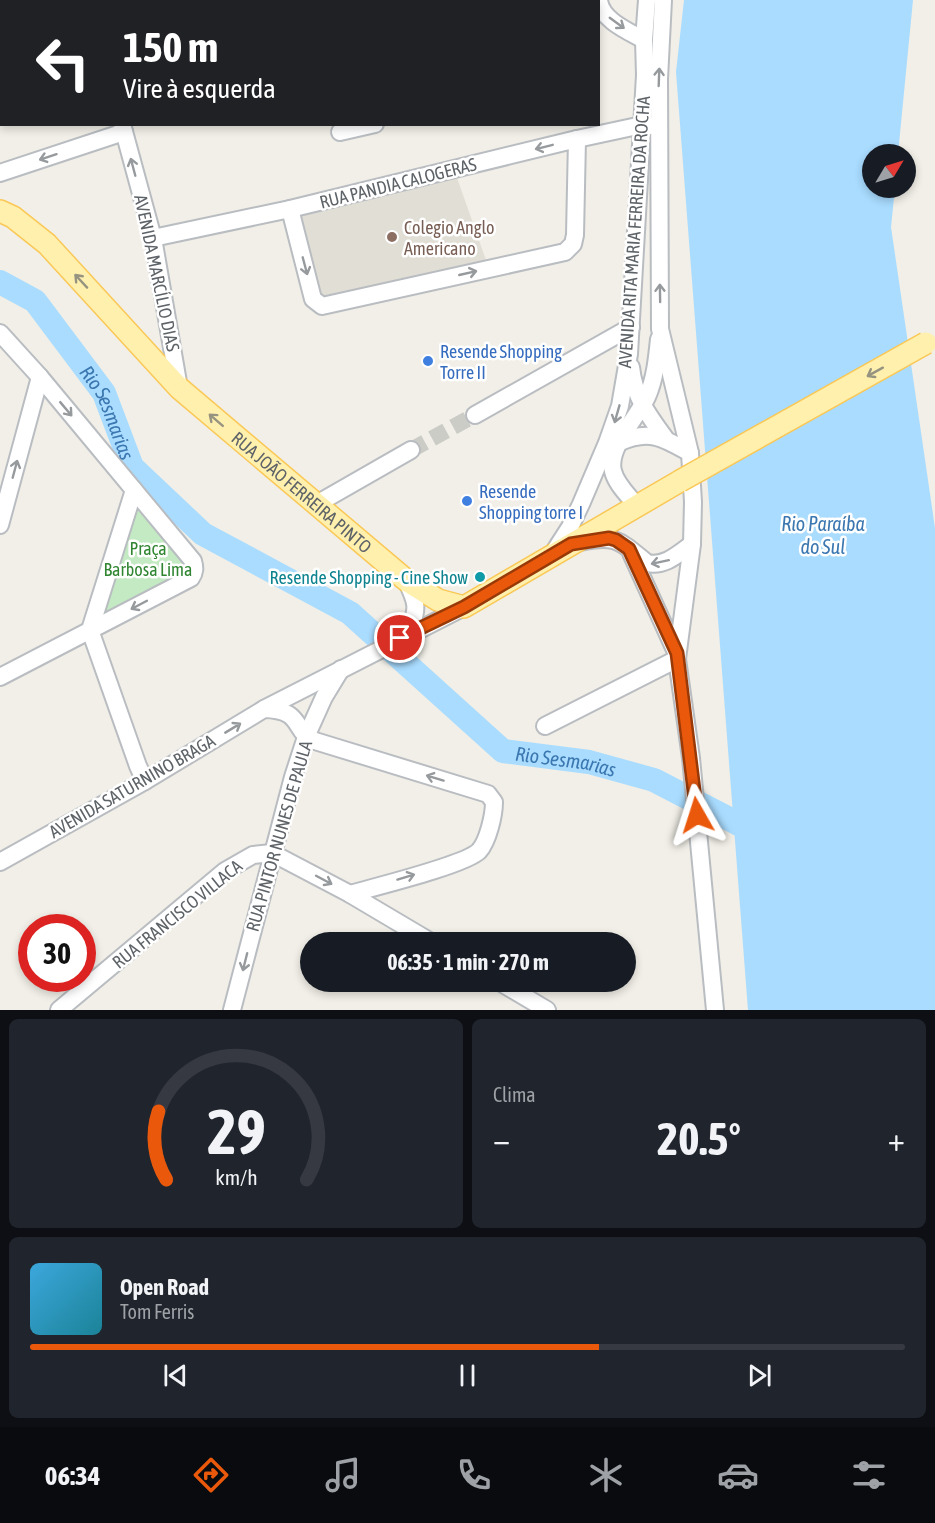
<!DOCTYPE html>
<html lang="pt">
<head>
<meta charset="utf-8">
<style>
  body { margin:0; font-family:"Asap Condensed",sans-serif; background:#20242c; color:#f1f3f6; height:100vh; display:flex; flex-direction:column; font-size:22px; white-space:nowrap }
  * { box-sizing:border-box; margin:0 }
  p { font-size:20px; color:#9ea1a6 }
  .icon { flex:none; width:33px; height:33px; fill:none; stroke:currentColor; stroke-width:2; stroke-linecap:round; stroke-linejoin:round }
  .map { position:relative; height:1010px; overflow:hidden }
  .drawer { display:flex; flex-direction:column; gap:9px; padding:9px; background:#0d0f14; flex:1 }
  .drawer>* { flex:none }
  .hud { position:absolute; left:0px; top:0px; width:600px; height:126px; box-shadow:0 3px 9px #0003; background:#202124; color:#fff; overflow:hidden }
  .needle { width:39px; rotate:52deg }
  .controls { position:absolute; left:862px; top:144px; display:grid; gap:12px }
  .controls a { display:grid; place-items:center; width:54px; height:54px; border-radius:50%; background:#171b24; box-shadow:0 3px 9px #0003; font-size:30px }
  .speed { position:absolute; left:18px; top:914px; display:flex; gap:12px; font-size:30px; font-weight:700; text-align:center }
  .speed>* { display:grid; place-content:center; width:78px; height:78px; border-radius:50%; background:#171b24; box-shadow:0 3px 9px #0003; line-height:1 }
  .speed .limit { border:9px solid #d22; background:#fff; color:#111 }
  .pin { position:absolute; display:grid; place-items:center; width:51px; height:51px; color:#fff; margin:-26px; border:3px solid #fff; border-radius:50%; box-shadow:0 2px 6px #0007 }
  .me { position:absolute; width:66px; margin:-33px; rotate:354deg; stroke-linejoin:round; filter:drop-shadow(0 0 4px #0008) }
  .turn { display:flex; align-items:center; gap:21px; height:126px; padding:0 24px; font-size:27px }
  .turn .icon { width:78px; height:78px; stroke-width:2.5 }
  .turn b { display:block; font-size:42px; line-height:51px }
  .big { font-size:45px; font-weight:700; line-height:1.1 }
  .drawer .tile { flex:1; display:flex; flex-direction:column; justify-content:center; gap:9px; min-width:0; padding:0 21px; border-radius:9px; background:#20242c }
  .drawer .dial { align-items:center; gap:0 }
  .dial svg { height:156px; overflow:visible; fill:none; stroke:#363941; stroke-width:7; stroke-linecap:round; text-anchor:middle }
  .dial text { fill:#f1f3f6; stroke:none }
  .song { display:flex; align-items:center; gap:18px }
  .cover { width:72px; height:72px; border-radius:9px; background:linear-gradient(135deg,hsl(200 70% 55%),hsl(190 70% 35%)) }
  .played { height:6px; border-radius:3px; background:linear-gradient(90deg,#ea580c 65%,#363941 65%) }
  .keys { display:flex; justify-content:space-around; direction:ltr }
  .heat { display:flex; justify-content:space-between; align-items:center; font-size:33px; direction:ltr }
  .drawer .tiles { flex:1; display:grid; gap:9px; grid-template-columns:1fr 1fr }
  .tile:last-child { grid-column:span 2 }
  .trip { position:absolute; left:300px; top:932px; width:336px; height:60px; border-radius:30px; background:#171b24; box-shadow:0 3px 9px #0003; font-weight:700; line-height:60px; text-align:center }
  .tab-bar { display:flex; height:96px; justify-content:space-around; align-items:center; background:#090b0e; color:#9ea1a6 }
  .tab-bar .icon { width:42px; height:42px }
  .tab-bar .on { color:#ea580c }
  .tab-bar b { font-size:27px; color:#f1f3f6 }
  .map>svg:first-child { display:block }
  .education { fill:#e1ded5 }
  .green { fill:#c3eac2 }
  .water { fill:#a9dcff }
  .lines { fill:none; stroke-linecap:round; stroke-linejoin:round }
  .river { stroke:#a9dcff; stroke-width:24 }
  .minor-tunnel { stroke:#ccccc7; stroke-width:16; stroke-dasharray:16 8; stroke-linecap:butt }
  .minor-casing { stroke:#b9bdc1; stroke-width:20 }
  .major-casing { stroke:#fac857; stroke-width:24 }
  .minor { stroke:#fff; stroke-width:16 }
  .major { stroke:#fff0ae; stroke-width:21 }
  .major-bridge-casing { stroke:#fac857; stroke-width:24; stroke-linecap:butt }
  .major-bridge { stroke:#fff0ae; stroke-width:21 }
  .oneway { stroke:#969a9d }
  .oneway2 { stroke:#969480 }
  .route-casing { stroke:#983908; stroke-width:15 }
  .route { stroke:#ea580c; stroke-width:10 }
  .education-dot { fill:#8d6e63; stroke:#fff; stroke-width:2 }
  .shop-dot { fill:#3f7fe0; stroke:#fff; stroke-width:2 }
  .culture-dot { fill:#0f9aa8; stroke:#fff; stroke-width:2 }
  .labels { text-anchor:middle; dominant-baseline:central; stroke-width:5; stroke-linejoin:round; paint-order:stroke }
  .street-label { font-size:18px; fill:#5e6368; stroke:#fff }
  .education-label { font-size:18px; fill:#785e54; stroke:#fff; text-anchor:start }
  .shop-label { font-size:18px; fill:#366cbe; stroke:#fff; text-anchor:start }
  .park-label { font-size:18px; fill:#308531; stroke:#fff }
  .culture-label { font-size:18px; fill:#0d838f; stroke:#fff; text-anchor:end }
  .water-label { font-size:20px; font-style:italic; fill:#3b77b0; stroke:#fff }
</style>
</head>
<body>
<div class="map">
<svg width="935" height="1010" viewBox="0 0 935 1010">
  <rect width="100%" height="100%" fill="#f1efe7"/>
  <polygon class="education" points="456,175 487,263 322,298 298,212"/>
  <polygon class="green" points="135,495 191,569 98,619"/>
  <polygon class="water" points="684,0 913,0 898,154 873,154 873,188 895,188 891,227 935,528 935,1010 748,1010 676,72"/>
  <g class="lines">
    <path class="river" id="s1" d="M 0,282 L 35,301 L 104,393 L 132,467 L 203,534 L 350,613 L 503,751 L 589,762 L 654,780 L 760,835"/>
    <polyline class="minor-tunnel" points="411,450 475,415"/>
    <defs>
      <g id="minor">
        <polyline points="91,0 91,2"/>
        <path d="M 599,0 C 601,20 628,31 644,40"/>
        <polyline points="663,0 659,79 660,329 690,453 693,502 692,544 677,659 691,758 715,1010"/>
        <polyline points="122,124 153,238 179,388"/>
        <polyline points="340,132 375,124"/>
        <polyline points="0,173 124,132"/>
        <polyline points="290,209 313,299 322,306 565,252 573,244 575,235 577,139"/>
        <polyline points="153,238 290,209 577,139 642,125 652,126"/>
        <path d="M 0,333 L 40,377 L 193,561 C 195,568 195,572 191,578 L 0,677"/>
        <path d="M 631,367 C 634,396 648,415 665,438"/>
        <polyline points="475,415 631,327"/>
        <path d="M 618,443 C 649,429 662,437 690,453"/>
        <polyline points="134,490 90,630 138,766 145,781"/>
        <polyline points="315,505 411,450"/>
        <path d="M 636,505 C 628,495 616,484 613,471 C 607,448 637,418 647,397 C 655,379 657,359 659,339"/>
        <polyline points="0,525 40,377"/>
        <path d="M 580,542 C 616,534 620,541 647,563 C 665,567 678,554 692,544"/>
        <polyline points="631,553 676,652"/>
        <polyline points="552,555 570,527 581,504 607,443 620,406 629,354 645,75 644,40 647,0"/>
        <path d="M 406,580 C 418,605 418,607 409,633"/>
        <path d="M 264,709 C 305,710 291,731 315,741 L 488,794 L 494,802 C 494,815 488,841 479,851 C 465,865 374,887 350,894"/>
        <polyline points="545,726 677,659"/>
        <polyline points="0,862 145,781 264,709 464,607"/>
        <polyline points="498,981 547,1010"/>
        <polyline points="59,1010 225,871 253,855 272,853 350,894 431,942"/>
        <polyline points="232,1010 293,777 306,737 324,697 341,669"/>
      </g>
      <g id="major">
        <path id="s2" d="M 0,211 L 13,217 L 47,244 L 179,388 L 406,580 L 438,600 L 464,607 L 680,481"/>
      </g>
    </defs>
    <use href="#minor" class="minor-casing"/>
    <use href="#major" class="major-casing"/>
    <use href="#minor" class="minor"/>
    <use href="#major" class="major"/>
    <defs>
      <polyline id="major-bridge" points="680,481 926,343"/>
    </defs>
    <use href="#major-bridge" class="major-bridge-casing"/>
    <use href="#major-bridge" class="major-bridge"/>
  </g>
  <defs><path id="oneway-shaft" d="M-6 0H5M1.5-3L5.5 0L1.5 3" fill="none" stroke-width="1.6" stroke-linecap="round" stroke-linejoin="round" transform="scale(1.5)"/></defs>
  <g class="oneway">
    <use href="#oneway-shaft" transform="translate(617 23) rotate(36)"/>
    <use href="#oneway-shaft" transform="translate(659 77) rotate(-88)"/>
    <use href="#oneway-shaft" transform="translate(544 147) rotate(166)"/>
    <use href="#oneway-shaft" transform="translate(48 157) rotate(162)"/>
    <use href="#oneway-shaft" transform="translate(133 167) rotate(-105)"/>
    <use href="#oneway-shaft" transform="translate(305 266) rotate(75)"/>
    <use href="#oneway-shaft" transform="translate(468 273) rotate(-13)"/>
    <use href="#oneway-shaft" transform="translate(660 293) rotate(-91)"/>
    <use href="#oneway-shaft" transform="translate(66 409) rotate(50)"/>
    <use href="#oneway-shaft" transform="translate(617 414) rotate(106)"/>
    <use href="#oneway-shaft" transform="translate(15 469) rotate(-75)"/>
    <use href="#oneway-shaft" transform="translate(660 562) rotate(168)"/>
    <use href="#oneway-shaft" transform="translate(139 605) rotate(152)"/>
    <use href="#oneway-shaft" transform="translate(233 728) rotate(-31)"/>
    <use href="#oneway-shaft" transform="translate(435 778) rotate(-163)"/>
    <use href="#oneway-shaft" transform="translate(406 877) rotate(-17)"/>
    <use href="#oneway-shaft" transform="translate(324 880) rotate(28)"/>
    <use href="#oneway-shaft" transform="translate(245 962) rotate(104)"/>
  </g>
  <g class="oneway2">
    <use href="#oneway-shaft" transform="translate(81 281) rotate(-133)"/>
    <use href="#oneway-shaft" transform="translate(875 372) rotate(151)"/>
    <use href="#oneway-shaft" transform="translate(216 420) rotate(-139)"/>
  </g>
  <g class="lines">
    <defs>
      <polyline id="route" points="400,638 464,607 571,544 609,538 616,540 629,549 677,653 697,815"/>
    </defs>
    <use href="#route" class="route-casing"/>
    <use href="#route" class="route"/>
  </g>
  <circle class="education-dot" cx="392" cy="237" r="6"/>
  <g class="shop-dot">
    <circle cx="428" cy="361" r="6"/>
    <circle cx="467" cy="501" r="6"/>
  </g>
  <circle class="culture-dot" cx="480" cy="577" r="6"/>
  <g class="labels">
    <g class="street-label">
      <text transform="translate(398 183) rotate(-14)">RUA PANDIA CALOGERAS</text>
      <text transform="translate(634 232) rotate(-86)">AVENIDA RITA MARIA FERREIRA DA ROCHA</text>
      <text transform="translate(157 273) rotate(78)">AVENIDA MARCÍLIO DIAS</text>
      <text stroke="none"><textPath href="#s2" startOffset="414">RUA JOÃO FERREIRA PINTO</textPath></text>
      <text transform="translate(132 786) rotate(-30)">AVENIDA SATURNINO BRAGA</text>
      <text transform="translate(279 836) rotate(-74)">RUA PINTOR NUNES DE PAULA</text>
      <text transform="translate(177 914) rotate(-39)">RUA FRANCISCO VILLACA</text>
    </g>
    <g class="education-label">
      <text x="404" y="227">Colegio Anglo<tspan x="404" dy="21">Americano</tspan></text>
    </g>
    <g class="shop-label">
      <text x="440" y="351">Resende Shopping<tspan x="440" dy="21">Torre II</tspan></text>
      <text x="479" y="491">Resende<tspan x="479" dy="21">Shopping torre I</tspan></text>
    </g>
    <g class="park-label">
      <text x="148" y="548">Praça<tspan x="148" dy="21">Barbosa Lima</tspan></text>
    </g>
    <g class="culture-label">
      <text x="468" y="577">Resende Shopping - Cine Show</text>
    </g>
    <g class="water-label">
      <text stroke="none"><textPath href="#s1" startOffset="174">Rio Sesmarias</textPath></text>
      <text x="823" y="523">Rio Paraíba<tspan x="823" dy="23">do Sul</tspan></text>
      <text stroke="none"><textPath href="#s1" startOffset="768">Rio Sesmarias</textPath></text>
    </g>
  </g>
</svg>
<div class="controls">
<a><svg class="needle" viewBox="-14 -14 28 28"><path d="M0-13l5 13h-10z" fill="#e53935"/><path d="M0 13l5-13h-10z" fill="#9ea1a6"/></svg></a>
</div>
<div class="speed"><div class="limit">30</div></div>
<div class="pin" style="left:400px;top:638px;background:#d93025"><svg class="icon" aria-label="arrive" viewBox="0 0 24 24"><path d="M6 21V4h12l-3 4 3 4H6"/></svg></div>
<svg class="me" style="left:697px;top:815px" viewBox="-20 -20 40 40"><path d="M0-17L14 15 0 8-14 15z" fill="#ea580c" stroke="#fff" stroke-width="4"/></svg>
<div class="trip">06:35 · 1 min · 270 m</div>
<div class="hud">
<div class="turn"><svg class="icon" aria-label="left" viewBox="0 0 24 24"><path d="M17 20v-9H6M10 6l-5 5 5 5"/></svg><div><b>150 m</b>Vire à esquerda</div></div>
</div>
</div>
<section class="drawer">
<div class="tiles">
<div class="tile dial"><svg viewBox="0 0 100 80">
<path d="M14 69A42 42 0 1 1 86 69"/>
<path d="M14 69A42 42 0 0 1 10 34" stroke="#ea580c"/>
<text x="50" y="56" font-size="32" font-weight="700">29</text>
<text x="50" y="72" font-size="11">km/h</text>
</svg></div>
<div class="tile"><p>Clima</p>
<div class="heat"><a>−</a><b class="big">20.5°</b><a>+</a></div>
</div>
<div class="tile">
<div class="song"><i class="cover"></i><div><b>Open Road</b><p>Tom Ferris</p></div></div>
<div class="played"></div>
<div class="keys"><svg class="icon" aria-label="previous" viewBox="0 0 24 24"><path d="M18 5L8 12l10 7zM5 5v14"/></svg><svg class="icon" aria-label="pause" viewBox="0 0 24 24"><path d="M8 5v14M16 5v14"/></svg><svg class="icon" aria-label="next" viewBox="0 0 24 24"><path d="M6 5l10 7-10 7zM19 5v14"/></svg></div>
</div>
</div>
</section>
<nav class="tab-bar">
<b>06:34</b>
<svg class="icon on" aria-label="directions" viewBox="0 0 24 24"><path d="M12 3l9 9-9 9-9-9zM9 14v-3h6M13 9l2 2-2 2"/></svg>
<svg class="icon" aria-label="music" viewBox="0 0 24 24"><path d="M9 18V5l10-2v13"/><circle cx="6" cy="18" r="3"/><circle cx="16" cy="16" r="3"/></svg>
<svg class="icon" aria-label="phone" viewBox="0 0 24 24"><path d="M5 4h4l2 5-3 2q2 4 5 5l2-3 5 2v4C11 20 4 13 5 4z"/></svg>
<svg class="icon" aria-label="climate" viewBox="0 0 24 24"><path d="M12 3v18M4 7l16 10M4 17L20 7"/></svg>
<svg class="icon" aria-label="car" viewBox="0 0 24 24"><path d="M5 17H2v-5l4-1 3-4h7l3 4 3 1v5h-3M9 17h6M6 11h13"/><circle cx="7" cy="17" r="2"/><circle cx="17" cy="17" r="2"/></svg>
<svg class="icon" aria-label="filters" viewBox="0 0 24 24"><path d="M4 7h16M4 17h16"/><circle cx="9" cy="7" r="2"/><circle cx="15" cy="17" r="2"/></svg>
</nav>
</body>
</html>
